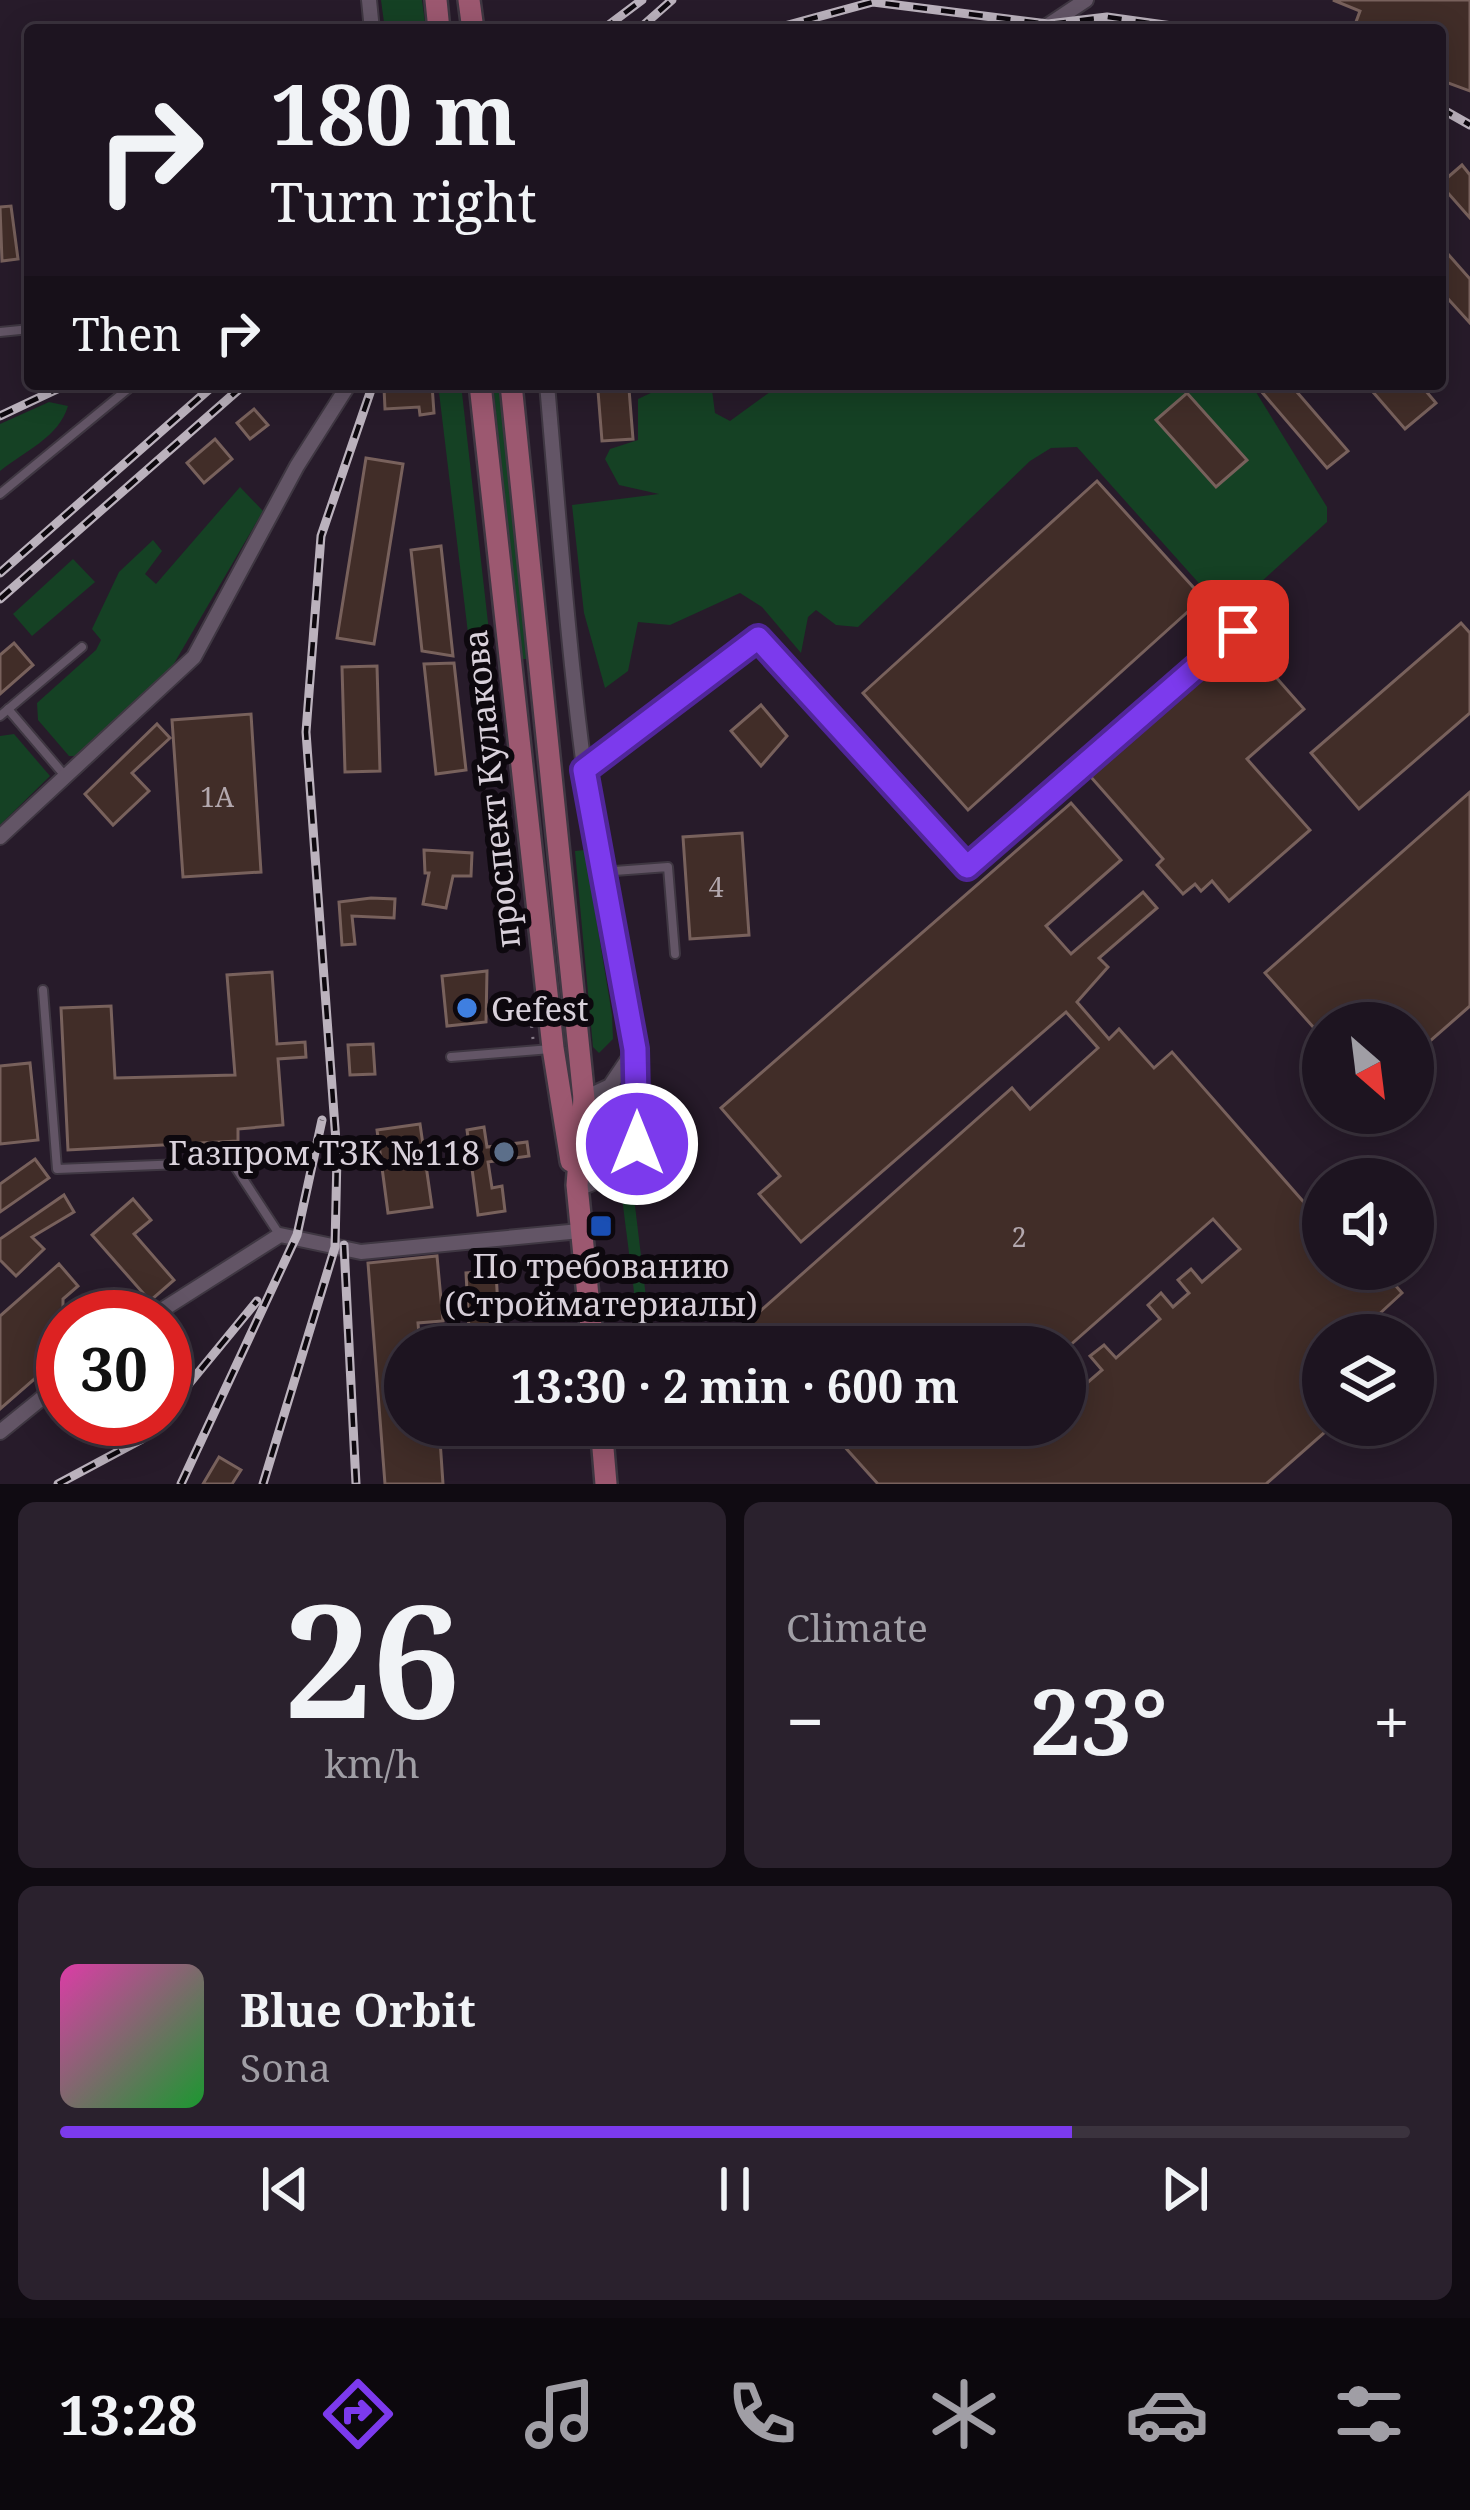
<!DOCTYPE html>
<html lang="en">
<head>
<meta charset="utf-8">
<style>
  body { margin:0; font-family:"Noto Serif",serif; background:#2a212d; color:#f1f3f6; height:100vh; display:flex; flex-direction:column; font-size:45px; white-space:nowrap }
  * { box-sizing:border-box; margin:0 }
  p { font-size:39px; color:#a09ea5 }
  .icon { flex:none; width:66px; height:66px; fill:none; stroke:currentColor; stroke-width:2; stroke-linecap:round; stroke-linejoin:round }
  .map { position:relative; height:1484px; overflow:hidden }
  .details { display:flex; flex-direction:column; gap:18px; padding:18px; background:#100b12; flex:1 }
  .details>* { flex:none }
  .top-card { position:absolute; left:24px; top:24px; width:1422px; height:366px; border-radius:12px; box-shadow:0 6px 30px #0003,0 0 0 3px #3b333e; background:#1d1420; color:#f1f3f6; overflow:hidden }
  .needle { width:78px; rotate:152deg }
  .fabs { position:absolute; left:1302px; top:1002px; display:grid; gap:24px }
  .fabs a { display:grid; place-items:center; width:132px; height:132px; border-radius:50%; background:#1d1420; box-shadow:0 6px 30px #0003,0 0 0 3px #3b333e; font-size:60px }
  .speed { position:absolute; left:36px; top:1290px; display:flex; gap:24px; font-size:60px; font-weight:700; text-align:center }
  .speed>* { display:grid; place-content:center; width:156px; height:156px; border-radius:50%; background:#1d1420; box-shadow:0 6px 30px #0003,0 0 0 3px #3b333e; line-height:1 }
  .speed .limit { border:18px solid #d22; background:#fff; color:#111 }
  .pin { position:absolute; display:grid; place-items:center; width:102px; height:102px; color:#fff; margin:-51px; border-radius:24px; box-shadow:0 6px 18px #0006 }
  .me { position:absolute; width:132px; margin:-66px; rotate:0deg; stroke-linejoin:round; filter:drop-shadow(0 0 9px #0008) }
  .turn { display:flex; align-items:center; gap:42px; height:252px; padding:0 48px; font-size:54px }
  .turn .icon { width:156px; height:156px; stroke-width:2.5 }
  .turn b { display:block; font-size:84px; line-height:102px }
  .then { display:flex; align-items:center; height:114px; padding:0 48px; background:#0003; gap:24px; font-size:45px }
  .big { font-size:90px; font-weight:700; line-height:1.1 }
  .details .widget { flex:1; display:flex; flex-direction:column; justify-content:center; gap:18px; min-width:0; padding:0 42px; border-radius:18px; background:#2a212d }
  .details .dial { align-items:center; gap:0 }
  .dial b { font-size:156px; line-height:1 }
  .song { display:flex; align-items:center; gap:36px }
  .cover { width:144px; height:144px; border-radius:18px; background:linear-gradient(135deg,hsl(320 70% 55%),hsl(130 70% 35%)) }
  .played { height:12px; border-radius:6px; background:linear-gradient(90deg,#7c3aed 75%,#3b333e 75%) }
  .keys { display:flex; justify-content:space-around; direction:ltr }
  .heat { display:flex; justify-content:space-between; align-items:center; font-size:66px; direction:ltr }
  .details .tiles { flex:1; display:grid; gap:18px; grid-template-columns:1fr 1fr }
  .widget:last-child { grid-column:span 2 }
  .trip { position:absolute; left:384px; top:1326px; width:702px; height:120px; border-radius:60px; background:#1d1420; box-shadow:0 6px 30px #0003,0 0 0 3px #3b333e; font-weight:700; line-height:120px; text-align:center }
  .dock { display:flex; height:192px; justify-content:space-around; align-items:center; background:#0c080d; color:#a09ea5 }
  .dock .icon { width:84px; height:84px }
  .dock .on { color:#7c3aed }
  .dock b { font-size:54px; color:#f1f3f6 }
  .map>svg:first-child { display:block }
  .green { fill:#154124 }
  .building { fill:#412d28; stroke:#78615c; stroke-width:3 }
  .lines { fill:none; stroke-linecap:round; stroke-linejoin:round }
  .lane-casing { stroke:#3f3742; stroke-width:12 }
  .street-casing { stroke:#3f3742; stroke-width:18 }
  .primary-casing { stroke:#3f3742; stroke-width:26 }
  .path { stroke:#837986; stroke-width:3; stroke-dasharray:3 9; stroke-linecap:butt }
  .lane { stroke:#635566; stroke-width:8 }
  .street { stroke:#635566; stroke-width:14 }
  .primary { stroke:#9c5870; stroke-width:21 }
  .rail-casing { stroke:#bbb2bd; stroke-width:9 }
  .rail { stroke:#0d080e; stroke-width:4.5; stroke-dasharray:14; stroke-linecap:butt }
  .route-casing { stroke:#51269a; stroke-width:30 }
  .route { stroke:#7c3aed; stroke-width:21 }
  .shop-dot { fill:#3f7fe0; stroke:#0d080e; stroke-width:4.5 }
  .service-dot { fill:#5c6f8a; stroke:#0d080e; stroke-width:4.5 }
  .transit-dot { fill:#1a4fb4; stroke:#0d080e; stroke-width:4.5 }
  .labels { text-anchor:middle; dominant-baseline:central; stroke-width:12; stroke-linejoin:round; paint-order:stroke }
  .number-label { font-size:27px; fill:#b3a8ae }
  .street-label { font-size:33px; fill:#d9d1db; stroke:#0d080e }
  .poi-label { font-size:33px; fill:#d9d1db; stroke:#0d080e; text-anchor:start }
</style>
</head>
<body>
<div class="map">
<svg width="1470" height="1484" viewBox="0 0 1470 1484">
  <rect width="100%" height="100%" fill="#271b2a"/>
  <g class="green">
    <polygon points="381,0 422,0 426,30 385,30"/>
    <polygon points="438,384 461,384 505,773 493,780 484,766"/>
    <polygon points="493,384 501,384 529,659 521,659"/>
    <polygon points="670,384 705,384 712,390 715,413 730,421 781,384 1251,384 1327,507 1327,522 1230,610 1222,609 1077,447 1051,448 1030,461 858,627 836,625 816,610 808,617 801,653 762,607 740,593 670,625 638,622 628,671 605,688 584,613 572,505 659,494 619,485 605,459 610,449 638,440 638,399"/>
    <path d="M 49,402 L 68,406 C 59,437 25,451 0,471 L 0,424 Z"/>
    <polygon points="240,487 263,511 172,667 77,756 69,756 38,720 37,703 96,650 101,640 92,629 119,572 153,540 162,551 145,574 156,584"/>
    <polygon points="73,559 95,582 32,636 13,614"/>
    <polygon points="14,734 50,776 0,825 0,736"/>
    <polygon points="585,850 612,1015 613,1039 599,1053 593,1047 575,851"/>
    <polygon points="626,1178 632,1181 652,1347 641,1347 621,1190"/>
  </g>
  <g class="building">
    <polygon points="1333,0 1470,0 1470,91 1440,80 1440,30 1353,30 1360,11"/>
    <polygon points="1462,165 1470,175 1470,218 1440,184"/>
    <polygon points="11,206 18,259 2,261 0,207"/>
    <polygon points="1440,245 1470,279 1470,323 1440,290"/>
    <polygon points="1255,384 1290,384 1348,451 1327,468"/>
    <polygon points="1366,384 1420,384 1436,403 1405,429"/>
    <polygon points="432,385 434,413 420,415 419,407 385,409 384,388"/>
    <polygon points="629,389 633,439 602,441 598,391"/>
    <polygon points="1187,393 1247,460 1216,487 1156,420"/>
    <polygon points="254,409 268,425 250,439 237,423"/>
    <polygon points="215,439 232,459 204,483 187,463"/>
    <polygon points="366,458 403,464 374,644 337,638"/>
    <polygon points="1097,481 1203,598 968,810 863,693"/>
    <polygon points="441,546 453,656 422,651 411,550"/>
    <polygon points="1461,623 1470,633 1470,713 1359,809 1311,753"/>
    <polygon points="1244,641 1304,709 1247,759 1310,830 1229,901 1212,881 1201,891 1195,884 1183,894 1157,865 1163,859 1090,776"/>
    <polygon points="14,643 33,665 0,694 0,655"/>
    <polygon points="454,663 466,770 436,774 424,664"/>
    <polygon points="377,666 380,771 345,772 342,667"/>
    <polygon points="761,705 787,736 761,766 731,731"/>
    <polygon points="251,714 261,872 183,877 172,720"/>
    <polygon points="157,724 170,738 132,773 149,791 113,825 85,794"/>
    <polygon points="1470,792 1470,1006 1413,1056 1413,1023 1323,1023 1323,1038 1265,973"/>
    <polygon points="1071,803 1121,860 1046,926 1071,954 1143,892 1157,908 1099,958 1108,967 1077,1002 1109,1039 1119,1029 1154,1068 1172,1052 1323,1224 1323,1269 1381,1269 1402,1293 1376,1317 1392,1335 1323,1335 1323,1425 1333,1425 1266,1484 878,1484 825,1425 1065,1425 1065,1402 1102,1370 1090,1356 1104,1345 1116,1358 1160,1319 1148,1305 1161,1293 1173,1307 1189,1293 1178,1280 1191,1269 1202,1282 1240,1249 1213,1219 1068,1347 756,1347 740,1329 1012,1088 1030,1109 1098,1048 1066,1012 801,1242 759,1194 780,1176 721,1108"/>
    <polygon points="742,833 749,935 690,939 683,837"/>
    <polygon points="424,850 472,853 471,876 453,876 446,908 423,904 429,873 425,873"/>
    <polygon points="371,898 395,899 394,918 352,916 355,944 342,945 339,902"/>
    <polygon points="487,971 486,1022 447,1026 442,976"/>
    <polygon points="272,972 277,1044 305,1042 306,1057 278,1059 283,1125 238,1129 238,1141 68,1150 61,1008 111,1006 115,1078 235,1075 227,975"/>
    <polygon points="373,1044 375,1074 350,1075 348,1045"/>
    <polygon points="30,1063 38,1140 0,1144 0,1066"/>
    <polygon points="420,1124 432,1207 388,1213 377,1130"/>
    <polygon points="484,1127 487,1147 527,1142 529,1156 488,1162 492,1188 502,1186 505,1211 478,1215 467,1130"/>
    <polygon points="35,1159 49,1178 0,1212 0,1184"/>
    <polygon points="64,1195 74,1212 32,1237 44,1249 16,1276 0,1260 0,1239"/>
    <polygon points="133,1199 151,1220 134,1234 174,1280 150,1301 92,1235"/>
    <polygon points="437,1256 443,1321 418,1323 420,1347 405,1347 405,1425 439,1425 443,1484 385,1484 368,1263"/>
    <polygon points="59,1264 78,1286 63,1299 63,1354 0,1409 0,1316"/>
    <polygon points="496,1271 499,1327 469,1329 466,1273"/>
    <polygon points="171,1354 189,1372 171,1389 165,1383 165,1360"/>
    <polygon points="219,1457 241,1470 232,1484 203,1484"/>
  </g>
  <g class="lines">
    <defs>
      <g id="lane">
        <polyline points="0,332 30,329"/>
        <polyline points="0,494 134,384"/>
        <polyline points="8,709 66,777"/>
        <polyline points="0,716 82,647"/>
        <polyline points="585,769 758,638 967,867 1238,631"/>
        <polyline points="601,872 668,867 675,954"/>
        <polyline points="43,990 57,1169 232,1162 279,1234"/>
        <polyline points="451,1057 551,1049"/>
      </g>
      <g id="street">
        <polyline points="369,0 372,30"/>
        <polyline points="1041,30 1086,0"/>
        <path d="M 547,384 C 561,545 572,708 599,868 C 610,936 654,1076 638,1139 C 630,1169 603,1180 577,1189"/>
        <polyline points="0,837 194,657 297,466 349,384"/>
        <polyline points="580,1100 610,1086 635,1049"/>
        <polyline points="151,1317 280,1235 361,1252 580,1231"/>
        <polyline points="0,1432 63,1381"/>
      </g>
      <g id="primary">
        <polyline points="436,0 439,30"/>
        <polyline points="469,0 473,30"/>
        <polyline points="480,384 553,1048 571,1161"/>
        <polyline points="511,384 584,1099 577,1185 593,1347"/>
        <polyline points="601,1425 606,1484"/>
      </g>
    </defs>
    <use href="#lane" class="lane-casing"/>
    <use href="#street" class="street-casing"/>
    <use href="#primary" class="primary-casing"/>
    <polyline class="path" points="529,1001 533,1039"/>
    <use href="#lane" class="lane"/>
    <use href="#street" class="street"/>
    <use href="#primary" class="primary"/>
    <defs>
      <g id="rail">
        <polyline points="777,28 873,2 1048,24 1107,17 1201,30"/>
        <polyline points="602,30 642,0"/>
        <polyline points="638,30 672,0"/>
        <polyline points="1440,108 1470,125"/>
        <polyline points="0,416 68,384"/>
        <polyline points="0,573 215,384"/>
        <polyline points="0,599 245,384"/>
        <polyline points="344,1245 356,1484"/>
        <polyline points="165,1413 257,1301"/>
        <polyline points="58,1484 142,1439 160,1419"/>
        <polyline points="181,1484 297,1235 322,1120"/>
        <polyline points="263,1484 335,1247 337,1155 306,732 321,536 373,384"/>
      </g>
    </defs>
    <use href="#rail" class="rail-casing"/>
    <use href="#rail" class="rail"/>
  </g>
  <g class="lines">
    <defs>
      <polyline id="route" points="637,1144 635,1049 584,770 758,638 967,867 1238,631"/>
    </defs>
    <use href="#route" class="route-casing"/>
    <use href="#route" class="route"/>
  </g>
  <circle class="shop-dot" cx="467" cy="1008" r="12"/>
  <circle class="service-dot" cx="504" cy="1152" r="12"/>
  <rect class="transit-dot" x="589" y="1214" width="24" height="24" rx="6"/>
  <g class="labels">
    <g class="number-label">
      <text x="217" y="796">1А</text>
      <text x="716" y="886">4</text>
      <text x="1019" y="1236">2</text>
    </g>
    <g class="street-label">
      <text transform="translate(491 789) rotate(-96)">проспект Кулакова</text>
    </g>
    <g class="poi-label">
      <text x="491" y="1008">Gefest</text>
      <text x="480" y="1152" text-anchor="end">Газпром ТЗК №118</text>
      <text x="601" y="1265" text-anchor="middle">По требованию<tspan x="601" dy="38">(Стройматериалы)</tspan></text>
    </g>
  </g>
</svg>
<div class="fabs">
<a><svg class="needle" viewBox="-14 -14 28 28"><path d="M0-13l5 13h-10z" fill="#e53935"/><path d="M0 13l5-13h-10z" fill="#a09ea5"/></svg></a>
<a><svg class="icon" aria-label="sound" viewBox="0 0 24 24"><path d="M4 9h4l5-4v14l-5-4H4zM17 9q2 3 0 6"/></svg></a>
<a><svg class="icon" aria-label="layers" viewBox="0 0 24 24"><path d="M12 4l9 5-9 5-9-5zM3 14l9 5 9-5"/></svg></a>
</div>
<div class="speed"><div class="limit">30</div></div>
<div class="pin" style="left:1238px;top:631px;background:#d93025"><svg class="icon" aria-label="arrive" viewBox="0 0 24 24"><path d="M6 21V4h12l-3 4 3 4H6"/></svg></div>
<svg class="me" style="left:637px;top:1144px" viewBox="-20 -20 40 40"><circle r="17" fill="#7c3aed" stroke="#fff" stroke-width="3"/><path d="M0-11L8 9 0 5-8 9z" fill="#fff"/></svg>
<div class="trip">13:30 · 2 min · 600 m</div>
<div class="top-card">
<div class="turn"><svg class="icon" aria-label="right" viewBox="0 0 24 24"><path d="M7 20v-9h11M14 6l5 5-5 5"/></svg><div><b>180 m</b>Turn right</div></div>
<div class="then">Then<svg class="icon" aria-label="right" viewBox="0 0 24 24"><path d="M7 20v-9h11M14 6l5 5-5 5"/></svg></div>
</div>
</div>
<section class="details">
<div class="tiles">
<div class="widget dial"><b>26</b><p>km/h</p></div>
<div class="widget"><p>Climate</p>
<div class="heat"><a>−</a><b class="big">23°</b><a>+</a></div>
</div>
<div class="widget">
<div class="song"><i class="cover"></i><div><b>Blue Orbit</b><p>Sona</p></div></div>
<div class="played"></div>
<div class="keys"><svg class="icon" aria-label="previous" viewBox="0 0 24 24"><path d="M18 5L8 12l10 7zM5 5v14"/></svg><svg class="icon" aria-label="pause" viewBox="0 0 24 24"><path d="M8 5v14M16 5v14"/></svg><svg class="icon" aria-label="next" viewBox="0 0 24 24"><path d="M6 5l10 7-10 7zM19 5v14"/></svg></div>
</div>
</div>
</section>
<nav class="dock">
<b>13:28</b>
<svg class="icon on" aria-label="directions" viewBox="0 0 24 24"><path d="M12 3l9 9-9 9-9-9zM9 14v-3h6M13 9l2 2-2 2"/></svg>
<svg class="icon" aria-label="music" viewBox="0 0 24 24"><path d="M9 18V5l10-2v13"/><circle cx="6" cy="18" r="3"/><circle cx="16" cy="16" r="3"/></svg>
<svg class="icon" aria-label="phone" viewBox="0 0 24 24"><path d="M5 4h4l2 5-3 2q2 4 5 5l2-3 5 2v4C11 20 4 13 5 4z"/></svg>
<svg class="icon" aria-label="climate" viewBox="0 0 24 24"><path d="M12 3v18M4 7l16 10M4 17L20 7"/></svg>
<svg class="icon" aria-label="car" viewBox="0 0 24 24"><path d="M5 17H2v-5l4-1 3-4h7l3 4 3 1v5h-3M9 17h6M6 11h13"/><circle cx="7" cy="17" r="2"/><circle cx="17" cy="17" r="2"/></svg>
<svg class="icon" aria-label="filters" viewBox="0 0 24 24"><path d="M4 7h16M4 17h16"/><circle cx="9" cy="7" r="2"/><circle cx="15" cy="17" r="2"/></svg>
</nav>
</body>
</html>
